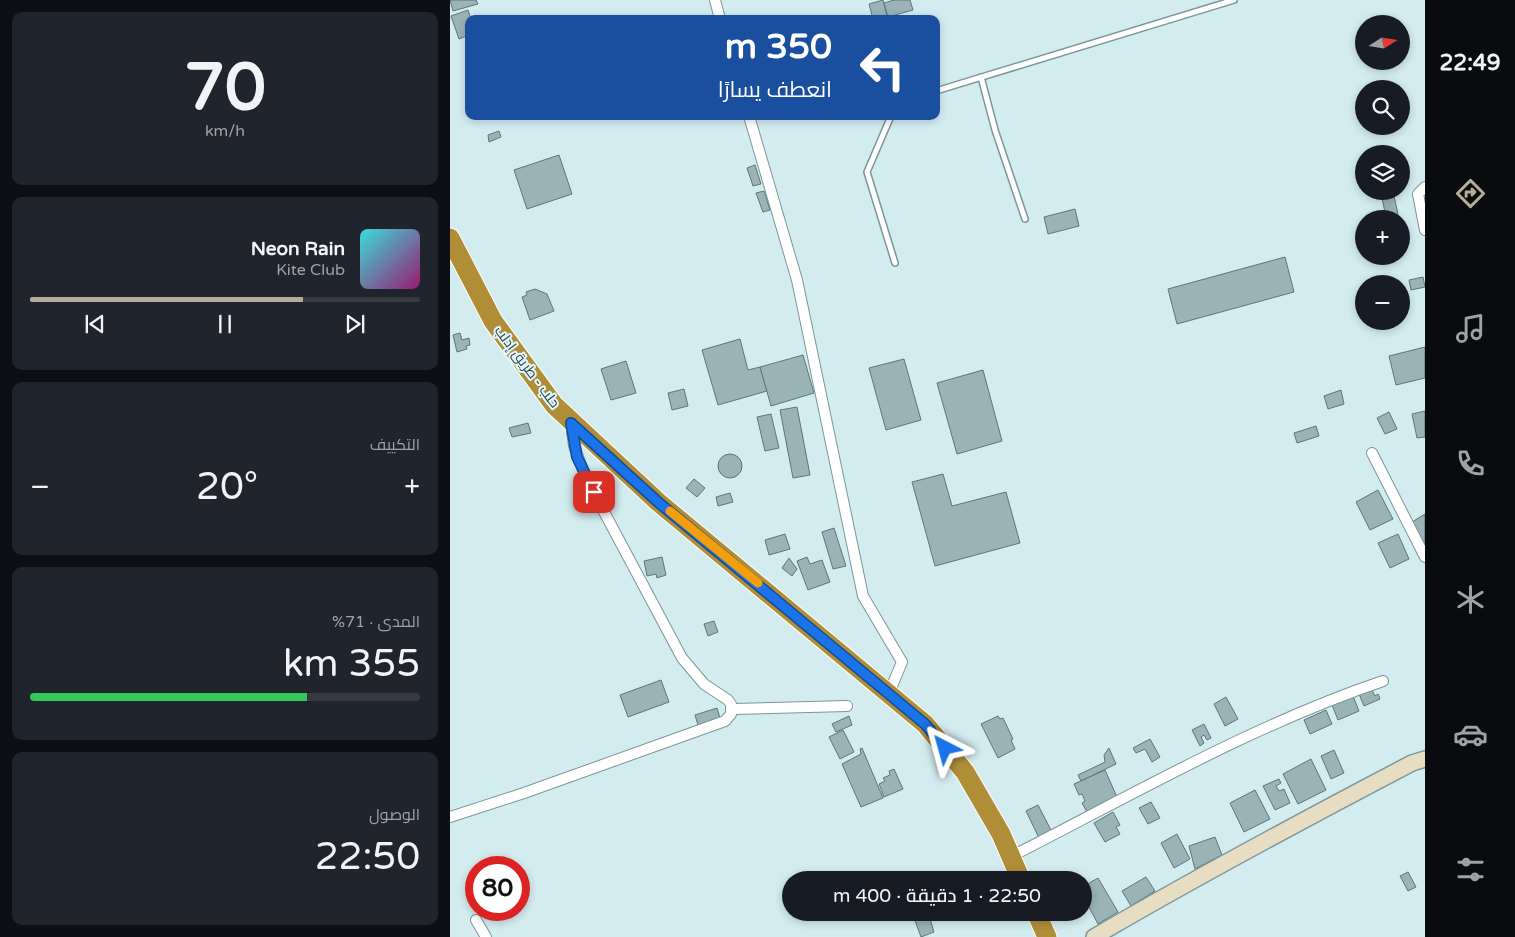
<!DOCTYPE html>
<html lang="ar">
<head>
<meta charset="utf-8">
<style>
  body { margin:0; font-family:"Varela Round",Cairo,sans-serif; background:#20242c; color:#f1f3f6; direction:rtl; height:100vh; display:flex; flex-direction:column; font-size:19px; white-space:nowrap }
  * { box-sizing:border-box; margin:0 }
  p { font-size:16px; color:#9ea1a6 }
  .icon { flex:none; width:28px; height:28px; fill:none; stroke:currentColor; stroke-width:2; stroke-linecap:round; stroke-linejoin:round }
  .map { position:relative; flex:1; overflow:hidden; direction:ltr }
  .side { display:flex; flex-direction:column; gap:12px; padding:12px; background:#0d0f14; width:450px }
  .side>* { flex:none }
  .hud { position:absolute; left:15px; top:15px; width:475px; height:105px; border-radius:10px; box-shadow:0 2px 8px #0003; direction:rtl; background:#1a4fa0; color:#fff; overflow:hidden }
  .needle { width:32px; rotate:78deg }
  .controls { position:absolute; left:905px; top:15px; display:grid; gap:10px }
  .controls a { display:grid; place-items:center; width:55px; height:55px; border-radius:50%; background:#171b24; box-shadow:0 2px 8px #0003; font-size:25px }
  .speed { position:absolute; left:15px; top:856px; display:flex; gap:10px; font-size:25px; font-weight:700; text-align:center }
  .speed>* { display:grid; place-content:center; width:65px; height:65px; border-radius:50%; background:#171b24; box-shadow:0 2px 8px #0003; line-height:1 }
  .speed .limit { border:8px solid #d22; background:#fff; color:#111 }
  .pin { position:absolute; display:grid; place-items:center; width:42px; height:42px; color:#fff; margin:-21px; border-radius:10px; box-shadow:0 2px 8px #0006 }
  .me { position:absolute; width:55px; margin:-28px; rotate:321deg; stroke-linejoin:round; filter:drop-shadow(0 0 4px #0008) }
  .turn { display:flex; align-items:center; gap:18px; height:105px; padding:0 25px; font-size:22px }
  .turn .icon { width:65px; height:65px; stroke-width:2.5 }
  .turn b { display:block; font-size:35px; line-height:42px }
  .big { font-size:38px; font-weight:600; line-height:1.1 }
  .side .tile { flex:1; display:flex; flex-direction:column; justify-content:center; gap:8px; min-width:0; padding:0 18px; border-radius:10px; background:#20242c }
  .side .dial { align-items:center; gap:0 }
  .dial b { font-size:65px; line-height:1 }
  .song { display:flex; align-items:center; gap:15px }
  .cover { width:60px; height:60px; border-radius:8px; background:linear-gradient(135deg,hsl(180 70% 55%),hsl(320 70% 35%)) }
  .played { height:5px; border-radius:2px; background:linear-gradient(90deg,#b6ad99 70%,#363941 70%) }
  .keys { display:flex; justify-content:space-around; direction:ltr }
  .heat { display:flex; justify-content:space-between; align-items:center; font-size:28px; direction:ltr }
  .charge { height:8px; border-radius:4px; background:linear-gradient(90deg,#34c759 71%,#363941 0) }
  .trip { position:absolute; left:332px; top:871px; width:310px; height:50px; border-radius:25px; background:#171b24; box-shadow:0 2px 8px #0003; font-weight:600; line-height:50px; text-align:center; direction:rtl }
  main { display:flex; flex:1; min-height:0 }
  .tabs { display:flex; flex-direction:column; width:90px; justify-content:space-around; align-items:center; background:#090b0e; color:#9ea1a6 }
  .tabs .icon { width:35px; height:35px }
  .tabs .on { color:#b6ad99 }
  .tabs b { font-size:22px; color:#f1f3f6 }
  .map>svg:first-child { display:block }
  .building { fill:#99b3b7; stroke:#5e7579 }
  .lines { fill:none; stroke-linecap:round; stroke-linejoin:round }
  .lane-casing { stroke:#7c9598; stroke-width:8 }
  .street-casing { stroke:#7c9598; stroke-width:12 }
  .secondary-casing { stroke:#7c9598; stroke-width:18 }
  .highway-casing { stroke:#fff; stroke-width:21 }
  .lane { stroke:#fff; stroke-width:5 }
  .street { stroke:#fff; stroke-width:10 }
  .secondary { stroke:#e7ddc3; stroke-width:15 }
  .highway { stroke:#b08d37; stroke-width:19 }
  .route-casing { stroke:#114b97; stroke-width:12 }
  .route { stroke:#1a73e8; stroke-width:9 }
  .slow { stroke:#f59e0b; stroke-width:9 }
  .labels { text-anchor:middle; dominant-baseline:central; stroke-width:4; stroke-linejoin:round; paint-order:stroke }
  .street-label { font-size:14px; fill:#333e3f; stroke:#dff9fe }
</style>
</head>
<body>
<main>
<nav class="tabs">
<b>22:49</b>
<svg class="icon on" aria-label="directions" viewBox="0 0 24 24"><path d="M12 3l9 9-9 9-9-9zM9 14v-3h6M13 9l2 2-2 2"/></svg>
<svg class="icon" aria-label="music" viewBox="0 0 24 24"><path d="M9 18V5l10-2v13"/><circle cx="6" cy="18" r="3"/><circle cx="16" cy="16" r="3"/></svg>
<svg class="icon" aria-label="phone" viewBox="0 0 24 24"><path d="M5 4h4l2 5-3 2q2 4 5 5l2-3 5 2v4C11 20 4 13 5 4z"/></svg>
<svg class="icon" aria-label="climate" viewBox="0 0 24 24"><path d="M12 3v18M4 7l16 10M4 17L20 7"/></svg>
<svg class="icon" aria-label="car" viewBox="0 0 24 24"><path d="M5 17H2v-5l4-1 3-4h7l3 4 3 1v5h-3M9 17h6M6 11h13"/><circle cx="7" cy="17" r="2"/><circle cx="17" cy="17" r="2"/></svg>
<svg class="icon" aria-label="filters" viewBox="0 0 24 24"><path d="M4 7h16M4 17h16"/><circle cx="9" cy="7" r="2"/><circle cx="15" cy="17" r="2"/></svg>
</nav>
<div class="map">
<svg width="975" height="937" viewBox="0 0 975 937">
  <rect width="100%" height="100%" fill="#d2ecf0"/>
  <g class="building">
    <polygon points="0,0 26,0 28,4 3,11"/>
    <polygon points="433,0 437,16 423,19 419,4"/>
    <polygon points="444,0 460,0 463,10 438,17 434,3"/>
    <polygon points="18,10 21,19 19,19 19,35 9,39 1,16"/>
    <polygon points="49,131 51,137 39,142 38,135"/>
    <polygon points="109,155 122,194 77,209 64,170"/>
    <polygon points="305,165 311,184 303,186 297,168"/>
    <polygon points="314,191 320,210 313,212 306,193"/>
    <polygon points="944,196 948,214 936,217 932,198"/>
    <polygon points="625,209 629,226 598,234 594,217"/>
    <polygon points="835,257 844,292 727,324 718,289"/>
    <polygon points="973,277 975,287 961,290 959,280"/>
    <polygon points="85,289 97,294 104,311 80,320 72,297 77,295 76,292"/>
    <polygon points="10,333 12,340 19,338 20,345 16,346 17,349 7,352 3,335"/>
    <polygon points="290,339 298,370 310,367 317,391 268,405 252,350"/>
    <polygon points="975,347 975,378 946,385 939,356"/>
    <polygon points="353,355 364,393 321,406 310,367"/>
    <polygon points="454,359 471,420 436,430 419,368"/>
    <polygon points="176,361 186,393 161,400 151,369"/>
    <polygon points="533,370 552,441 507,454 487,383"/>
    <polygon points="234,389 238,406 222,410 218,393"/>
    <polygon points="891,390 894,404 878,409 874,396"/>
    <polygon points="347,407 360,475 343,478 330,410"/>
    <polygon points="975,411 975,437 967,438 962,414"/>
    <polygon points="939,412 947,429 935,434 927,418"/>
    <polygon points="321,414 329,448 315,451 307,417"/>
    <polygon points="78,423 81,433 62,437 59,428"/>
    <polygon points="866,426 869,436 847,443 844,433"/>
    <circle cx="280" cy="466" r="12"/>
    <polygon points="493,474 502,506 556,492 570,543 485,566 462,482"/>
    <polygon points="244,479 255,488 247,497 236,488"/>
    <polygon points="928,490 943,519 920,530 906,502"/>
    <polygon points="280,493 283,502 268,506 266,497"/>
    <polygon points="975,514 975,546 962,522"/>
    <polygon points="384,528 396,566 383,569 372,532"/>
    <polygon points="335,534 340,549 319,555 315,540"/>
    <polygon points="948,534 959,559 940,568 928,543"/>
    <polygon points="212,557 216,575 207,578 206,574 197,576 194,561"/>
    <polygon points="357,557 360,564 372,560 380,582 358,590 347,561"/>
    <polygon points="339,558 347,569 342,576 332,568"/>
    <polygon points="264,621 268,632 258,636 254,624"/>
    <polygon points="211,680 219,702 178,717 170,695"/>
    <polygon points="921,688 925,696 928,694 930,699 914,706 909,694"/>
    <polygon points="903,696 909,711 888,720 882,705"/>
    <polygon points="776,697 788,719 775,726 764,704"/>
    <polygon points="267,708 270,718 248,725 245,715"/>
    <polygon points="876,710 882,724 860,734 854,720"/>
    <polygon points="399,716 402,725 386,732 382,724"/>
    <polygon points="548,716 550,719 553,718 563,739 561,740 565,749 548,758 531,724"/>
    <polygon points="754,724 761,738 757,740 754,735 751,737 754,743 750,746 742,730"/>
    <polygon points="393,730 404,752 390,759 379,737"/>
    <polygon points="700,739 710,757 702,762 695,749 686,753 683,748"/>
    <polygon points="412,748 433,798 411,807 392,764 411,754 410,749"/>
    <polygon points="659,748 666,764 631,781 628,775 655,762 654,755"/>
    <polygon points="884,750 894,773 881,779 871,756"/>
    <polygon points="861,759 876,790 848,804 833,774"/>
    <polygon points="444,769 453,789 434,797 429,784 435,781 433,778 440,775 439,771"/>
    <polygon points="655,770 667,797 637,812 632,803 635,801 632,794 629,795 624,784"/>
    <polygon points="829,779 831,783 826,786 829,791 834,789 840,803 825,810 813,786"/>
    <polygon points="805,790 820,819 794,832 780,803"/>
    <polygon points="701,802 710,818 698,824 689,808"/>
    <polygon points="588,805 603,834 590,840 576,811"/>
    <polygon points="663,812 670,825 666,827 670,834 655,842 644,823"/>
    <polygon points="727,834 740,859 724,868 711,843"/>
    <polygon points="765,837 772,855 745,869 739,846"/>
    <polygon points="958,872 966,887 958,891 950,876"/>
    <polygon points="696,877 705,891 681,906 672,891"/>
    <polygon points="648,878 668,912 648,924 634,898 634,886"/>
    <polygon points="462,912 478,912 484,932 471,937"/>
  </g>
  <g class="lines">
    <defs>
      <g id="lane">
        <polyline points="531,77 545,130 575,219"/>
        <polyline points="486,91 784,0"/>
        <polyline points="441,116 417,172 445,263"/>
      </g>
      <g id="street">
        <polyline points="265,0 270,19"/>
        <polyline points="299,116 347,280 413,596 452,662 439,693"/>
        <polyline points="975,187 968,194 975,230"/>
        <polyline points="922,453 975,557"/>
        <polyline points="282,709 397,706"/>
        <polyline points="0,817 74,793 275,721 281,714 281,704 278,700 254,684 232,658 136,478 124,446 121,423"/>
        <path d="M 560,857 C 682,795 803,725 933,681"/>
        <polyline points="26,920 36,937"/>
      </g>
      <path id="secondary" d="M 644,937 C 748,876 855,819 962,763 L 975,759"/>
      <g id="highway">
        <polyline points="0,238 43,321 104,405 208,502 475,724 515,772 551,834 571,880"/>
        <polyline points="586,912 597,937"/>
      </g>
    </defs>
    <use href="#lane" class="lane-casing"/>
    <use href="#street" class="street-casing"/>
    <use href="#secondary" class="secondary-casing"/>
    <use href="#highway" class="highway-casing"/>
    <use href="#lane" class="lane"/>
    <use href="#street" class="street"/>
    <use href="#secondary" class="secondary"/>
    <use href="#highway" class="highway"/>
  </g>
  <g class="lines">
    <defs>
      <polyline id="route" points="144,492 127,457 121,423 208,502 475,724 495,748"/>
    </defs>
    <use href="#route" class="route-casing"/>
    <use href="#route" class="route"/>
    <polyline class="slow" points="220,511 308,583"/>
  </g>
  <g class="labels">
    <g class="street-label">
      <text transform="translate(77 367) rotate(53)">حلب - طريق إدلب</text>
    </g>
  </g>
</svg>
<div class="controls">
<a><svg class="needle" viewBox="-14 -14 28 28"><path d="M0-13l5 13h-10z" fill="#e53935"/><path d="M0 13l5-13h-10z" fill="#9ea1a6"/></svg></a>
<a><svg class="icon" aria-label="search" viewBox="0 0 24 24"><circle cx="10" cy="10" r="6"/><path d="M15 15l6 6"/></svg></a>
<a><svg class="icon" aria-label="layers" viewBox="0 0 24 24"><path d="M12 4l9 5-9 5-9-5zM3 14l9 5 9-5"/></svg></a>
<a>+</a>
<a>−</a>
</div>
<div class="speed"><div class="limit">80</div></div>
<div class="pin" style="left:144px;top:492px;background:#d93025"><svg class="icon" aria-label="arrive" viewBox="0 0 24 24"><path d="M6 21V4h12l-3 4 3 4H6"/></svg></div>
<svg class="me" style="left:495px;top:748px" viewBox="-20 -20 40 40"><path d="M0-17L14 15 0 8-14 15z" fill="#1a73e8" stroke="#fff" stroke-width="4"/></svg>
<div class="trip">22:50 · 1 دقيقة · 400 m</div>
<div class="hud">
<div class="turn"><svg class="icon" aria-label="left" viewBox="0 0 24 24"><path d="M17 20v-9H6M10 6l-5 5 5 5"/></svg><div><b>350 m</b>انعطف يسارًا</div></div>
</div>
</div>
<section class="side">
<div class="tile dial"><b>70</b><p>km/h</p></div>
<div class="tile">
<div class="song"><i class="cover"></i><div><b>Neon Rain</b><p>Kite Club</p></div></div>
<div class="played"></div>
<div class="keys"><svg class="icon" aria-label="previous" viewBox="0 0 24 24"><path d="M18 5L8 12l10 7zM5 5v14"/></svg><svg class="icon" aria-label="pause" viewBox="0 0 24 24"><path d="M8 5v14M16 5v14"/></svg><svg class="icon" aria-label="next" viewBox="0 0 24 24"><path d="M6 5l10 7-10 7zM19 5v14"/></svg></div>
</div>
<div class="tile"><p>التكييف</p>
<div class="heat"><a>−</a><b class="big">20°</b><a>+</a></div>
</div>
<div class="tile"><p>المدى · 71%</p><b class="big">355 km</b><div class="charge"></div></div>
<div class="tile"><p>الوصول</p><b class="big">22:50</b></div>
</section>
</main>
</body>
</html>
